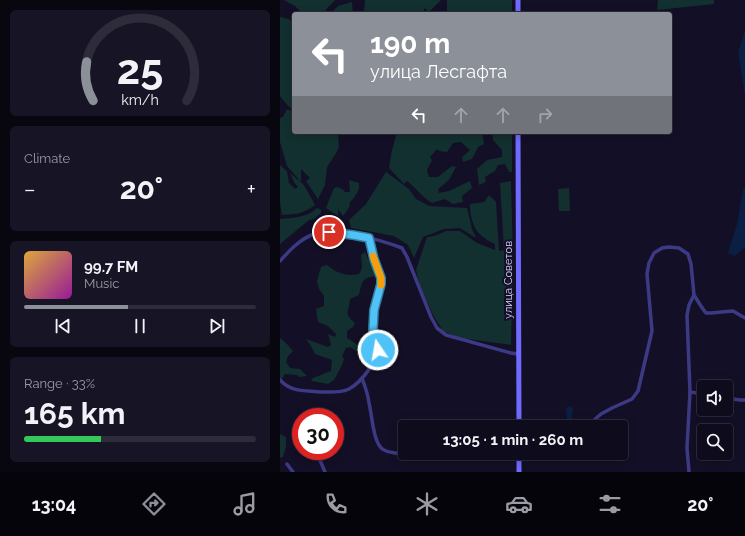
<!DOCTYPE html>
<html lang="en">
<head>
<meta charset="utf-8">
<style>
  body { margin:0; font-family:Raleway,sans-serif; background:#171425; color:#f1f3f6; height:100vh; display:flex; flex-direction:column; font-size:15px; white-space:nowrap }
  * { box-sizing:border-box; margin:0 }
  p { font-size:13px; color:#9b9ba3 }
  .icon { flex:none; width:22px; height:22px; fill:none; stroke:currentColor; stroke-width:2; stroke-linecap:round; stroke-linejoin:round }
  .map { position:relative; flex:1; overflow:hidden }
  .drawer { display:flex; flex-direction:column; gap:10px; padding:10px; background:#08060f; width:280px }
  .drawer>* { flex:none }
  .hud { position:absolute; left:12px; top:12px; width:380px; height:122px; border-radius:4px; box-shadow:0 2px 10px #0003,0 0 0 1px #2e2b3b; background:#8c9099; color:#fff; overflow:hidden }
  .fabs { position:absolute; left:417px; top:380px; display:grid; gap:8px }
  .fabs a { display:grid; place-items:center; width:36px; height:36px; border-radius:4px; background:#0e0b1c; box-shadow:0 2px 10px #0003,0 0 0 1px #2e2b3b; font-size:20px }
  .speed { position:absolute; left:12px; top:408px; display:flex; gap:8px; font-size:20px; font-weight:700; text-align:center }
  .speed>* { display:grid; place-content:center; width:52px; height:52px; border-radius:50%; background:#0e0b1c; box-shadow:0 2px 10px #0003,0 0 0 1px #2e2b3b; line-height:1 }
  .speed .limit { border:6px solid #d22; background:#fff; color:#111 }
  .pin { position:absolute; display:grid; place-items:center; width:34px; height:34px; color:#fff; margin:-17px; border:2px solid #fff; border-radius:50%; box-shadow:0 1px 4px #0007 }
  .me { position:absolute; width:44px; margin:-22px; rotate:348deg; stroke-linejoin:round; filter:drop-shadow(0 0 3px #0008) }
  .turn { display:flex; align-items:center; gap:14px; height:84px; padding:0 12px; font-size:18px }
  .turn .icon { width:52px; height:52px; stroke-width:2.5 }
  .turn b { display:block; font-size:28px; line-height:34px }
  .lanes { display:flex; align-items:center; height:38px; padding:0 12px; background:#0003; justify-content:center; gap:20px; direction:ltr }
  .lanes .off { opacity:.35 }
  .big { font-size:30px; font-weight:700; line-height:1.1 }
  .drawer .tile { flex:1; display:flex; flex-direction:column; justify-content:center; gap:6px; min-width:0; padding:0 14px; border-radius:6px; background:#171425 }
  .drawer .dial { align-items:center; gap:0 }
  .dial svg { height:104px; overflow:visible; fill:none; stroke:#2e2b3b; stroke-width:7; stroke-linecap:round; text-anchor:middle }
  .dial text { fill:#f1f3f6; stroke:none }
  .song { display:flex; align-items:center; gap:12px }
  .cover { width:48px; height:48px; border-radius:6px; background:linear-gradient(135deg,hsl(40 70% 55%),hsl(300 70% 35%)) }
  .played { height:4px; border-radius:2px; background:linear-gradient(90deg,#8c9099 45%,#2e2b3b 45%) }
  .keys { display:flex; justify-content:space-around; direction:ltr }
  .heat { display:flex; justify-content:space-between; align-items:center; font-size:22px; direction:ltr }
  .charge { height:6px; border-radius:3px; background:linear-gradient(90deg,#34c759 33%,#2e2b3b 0) }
  .trip { position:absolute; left:118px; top:420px; width:230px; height:40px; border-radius:4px; background:#0e0b1c; box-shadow:0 2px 10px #0003,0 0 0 1px #2e2b3b; font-weight:700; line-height:40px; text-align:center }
  .dock { display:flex; height:64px; justify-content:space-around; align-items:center; background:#06040b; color:#9b9ba3 }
  .dock .icon { width:28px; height:28px }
  .dock .selected { color:#8c9099 }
  .dock b { font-size:18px; color:#f1f3f6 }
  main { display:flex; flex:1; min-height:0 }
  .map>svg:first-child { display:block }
  .green { fill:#12302f }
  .water { fill:#0a1f44 }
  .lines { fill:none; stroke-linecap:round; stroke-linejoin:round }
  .minor { stroke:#3d3a85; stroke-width:3.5 }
  .secondary { stroke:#6f6bff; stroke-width:5 }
  .route-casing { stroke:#337fa1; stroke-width:10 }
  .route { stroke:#4fc3f7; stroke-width:7 }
  .slow { stroke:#f59e0b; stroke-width:7 }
  .labels { text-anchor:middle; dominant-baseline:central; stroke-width:4; stroke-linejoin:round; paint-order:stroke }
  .street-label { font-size:11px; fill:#d9d4ff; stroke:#130f26 }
</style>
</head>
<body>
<main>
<section class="drawer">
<div class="tile dial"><svg viewBox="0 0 100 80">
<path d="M14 69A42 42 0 1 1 86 69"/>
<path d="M14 69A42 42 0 0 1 9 39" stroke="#8c9099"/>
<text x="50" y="56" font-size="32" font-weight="700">25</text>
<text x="50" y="72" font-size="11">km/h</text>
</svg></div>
<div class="tile"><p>Climate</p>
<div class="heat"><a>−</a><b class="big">20°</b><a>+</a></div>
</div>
<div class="tile">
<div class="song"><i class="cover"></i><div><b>99.7 FM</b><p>Music</p></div></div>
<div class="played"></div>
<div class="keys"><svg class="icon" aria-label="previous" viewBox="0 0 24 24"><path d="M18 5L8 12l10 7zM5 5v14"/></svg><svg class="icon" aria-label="pause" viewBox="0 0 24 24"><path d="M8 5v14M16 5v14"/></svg><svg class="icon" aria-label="next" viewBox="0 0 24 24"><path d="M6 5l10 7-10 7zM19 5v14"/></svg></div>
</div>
<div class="tile"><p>Range · 33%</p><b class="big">165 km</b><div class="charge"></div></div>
</section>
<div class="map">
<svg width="465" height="472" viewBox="0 0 465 472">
  <rect width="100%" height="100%" fill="#130f26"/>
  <g class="green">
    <polygon points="4,0 55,0 42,14 23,14 15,6"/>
    <polygon points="85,0 161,0 149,12 144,8 144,14 82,14 84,11"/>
    <rect x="167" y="0" width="65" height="14"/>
    <polygon points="378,0 434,0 434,4 377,10"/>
    <polygon points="72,2 73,14 50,14 58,6"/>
    <polygon points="0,17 9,19 14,24 14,110 8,106 0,96"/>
    <polygon points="7,109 14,112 14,132 58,132 59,147 55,155 47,167 45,185 38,199 26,181 30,178 21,169 21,182 7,166 0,142 0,118 3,117"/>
    <path d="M 117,132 L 202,132 L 204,144 L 198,147 L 192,159 L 183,162 L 182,157 L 190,150 L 181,142 L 173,143 L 167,152 L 159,151 L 157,149 L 150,157 L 152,160 L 147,170 L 149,177 L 158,177 L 172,166 L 176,167 L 169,180 L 158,189 L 159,193 L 169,191 L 190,181 L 192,188 L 182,196 L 183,202 L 173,204 L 165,199 L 152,203 C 142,197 136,188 127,181 L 124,184 L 109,168 L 112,150 Z"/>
    <polygon points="212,132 232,132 232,172 229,172 225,164 218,165 215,171 205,177 206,182 199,185 197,169 207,160 222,157 222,150 213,140"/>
    <path d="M 0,165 L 7,171 L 9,183 L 15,189 L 18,187 L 14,182 L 10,173 L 24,185 L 35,205 C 22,214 18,214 2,215 L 0,203 Z"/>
    <polygon points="106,172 129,189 136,199 149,206 187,208 192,229 196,238 180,228 164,229 143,237 134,258 128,245 114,236 71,228 69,220 86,204"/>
    <polygon points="69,180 79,183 79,189 74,198 70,202 69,208 63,216 58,209 58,216 46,208 54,188 58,187 62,189 65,192 70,192"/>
    <path d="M 231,181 L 233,257 L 231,345 L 180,338 L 163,331 L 153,315 L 140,286 L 136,270 L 147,237 L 155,236 L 166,231 L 180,231 L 197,243 L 215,250 L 215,244 C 211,242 206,240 203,237 C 193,230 190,216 190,204 L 204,202 L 209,195 L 216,202 L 219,251 L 224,250 L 220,183 Z"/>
    <polygon points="289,188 290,211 279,211 278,189"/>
    <path d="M 37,208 L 41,210 L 41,213 L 34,219 L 29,220 L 0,244 L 0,219 C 13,218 28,217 37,208 Z"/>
    <path d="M 85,252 L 93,269 L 95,276 C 81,278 82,283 79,295 L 70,299 C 69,312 63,314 75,323 L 73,327 L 67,331 L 67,338 L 75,343 L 81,348 L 80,352 L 76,351 L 70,347 L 66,348 L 62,356 L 64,359 L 62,365 L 54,380 L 48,384 L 31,381 L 33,378 L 51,371 L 52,360 L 35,354 L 31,346 L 26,339 L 48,347 L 51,345 L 48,334 L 55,337 L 56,334 L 48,326 L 38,322 L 36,309 L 44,306 L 44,296 L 39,289 L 37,281 L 41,267 L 47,265 C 57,273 66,277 79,274 L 82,268 L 81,255 Z"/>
    <polygon points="0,338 7,344 13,351 8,356 6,362 10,368 20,369 27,376 19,377 17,375 5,374 0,382"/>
    <polygon points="0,434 6,437 6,446 3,457 0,458"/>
  </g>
  <g class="water">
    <polygon points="465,31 465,95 458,52"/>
    <polygon points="465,187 465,247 455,256 448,253 457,224 463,189"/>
    <polygon points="289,406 292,407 293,410 292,415 293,421 296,427 290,427 287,418 286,409"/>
  </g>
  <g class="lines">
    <g class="minor">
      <path d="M 0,261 C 10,250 20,239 34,234 C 56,227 101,240 122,248 L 127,257 L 151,317 L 157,328 L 166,335 L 231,353 L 238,354"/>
      <path d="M 414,295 C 418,301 421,307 426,313 L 431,313 L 453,311 L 465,318"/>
      <path d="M 82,378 C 85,386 88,394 89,403 C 92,414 93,445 104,450 C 113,455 125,452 135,456"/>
      <path d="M 0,380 C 12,393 26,390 42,392 C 51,392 61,393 69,389 C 82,382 99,359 99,345 C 99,340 95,335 94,330 C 93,326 93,320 94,315 C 94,305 99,296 101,286 C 103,277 97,268 94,259 C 92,252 91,245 89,238"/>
      <polyline points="410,392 424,394"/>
      <polyline points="446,398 460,400 465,400"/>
      <polyline points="306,427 321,414 332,408 352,399 358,391 372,331 367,274 369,263 374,253 382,248 389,247 399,248 408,254 411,264 414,295 409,305 407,315 410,392 407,448 409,472"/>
      <polyline points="36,451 45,472"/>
      <polyline points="239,456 270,456 281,453"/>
      <polyline points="7,464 13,472"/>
    </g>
    <g class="secondary">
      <polyline points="238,14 238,0"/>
      <polyline points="238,132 239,427"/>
      <polyline points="239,453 239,472"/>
    </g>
  </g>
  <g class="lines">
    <defs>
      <polyline id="route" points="49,232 73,235 89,238 94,259 101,278 101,284 94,310 93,330 99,343 98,350"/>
    </defs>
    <use href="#route" class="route-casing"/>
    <use href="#route" class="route"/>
    <polyline class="slow" points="93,256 101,278 101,285"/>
  </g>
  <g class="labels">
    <g class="street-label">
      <text transform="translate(228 280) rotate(-90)">улица Советов</text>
    </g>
  </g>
</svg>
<div class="fabs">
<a><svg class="icon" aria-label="sound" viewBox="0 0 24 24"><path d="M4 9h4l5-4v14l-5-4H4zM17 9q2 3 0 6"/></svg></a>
<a><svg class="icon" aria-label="search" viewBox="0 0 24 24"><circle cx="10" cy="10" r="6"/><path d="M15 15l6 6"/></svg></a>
</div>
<div class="speed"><div class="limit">30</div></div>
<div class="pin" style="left:49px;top:232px;background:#d93025"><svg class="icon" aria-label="arrive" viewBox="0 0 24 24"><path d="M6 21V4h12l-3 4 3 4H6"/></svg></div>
<svg class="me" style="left:98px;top:350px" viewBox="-20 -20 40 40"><circle r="17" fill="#4fc3f7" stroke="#fff" stroke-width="3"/><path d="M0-11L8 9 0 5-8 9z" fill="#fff"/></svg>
<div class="trip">13:05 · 1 min · 260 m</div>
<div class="hud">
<div class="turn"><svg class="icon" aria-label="left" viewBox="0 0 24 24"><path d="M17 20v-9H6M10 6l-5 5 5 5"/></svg><div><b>190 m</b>улица Лесгафта</div></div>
<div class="lanes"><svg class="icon" aria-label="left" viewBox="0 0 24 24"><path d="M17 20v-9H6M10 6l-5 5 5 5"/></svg><svg class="icon off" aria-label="ahead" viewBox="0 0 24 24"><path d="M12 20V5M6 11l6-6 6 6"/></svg><svg class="icon off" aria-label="ahead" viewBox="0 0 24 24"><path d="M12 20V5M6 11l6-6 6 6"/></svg><svg class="icon off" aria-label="right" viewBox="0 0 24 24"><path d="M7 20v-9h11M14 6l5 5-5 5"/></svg></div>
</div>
</div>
</main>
<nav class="dock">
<b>13:04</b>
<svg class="icon selected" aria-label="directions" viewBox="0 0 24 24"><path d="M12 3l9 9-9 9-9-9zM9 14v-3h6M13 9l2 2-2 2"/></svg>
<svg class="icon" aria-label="music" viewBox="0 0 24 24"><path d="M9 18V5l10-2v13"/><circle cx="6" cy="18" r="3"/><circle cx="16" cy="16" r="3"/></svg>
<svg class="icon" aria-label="phone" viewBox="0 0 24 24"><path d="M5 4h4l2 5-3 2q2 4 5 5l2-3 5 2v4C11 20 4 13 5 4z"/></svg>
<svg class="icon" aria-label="climate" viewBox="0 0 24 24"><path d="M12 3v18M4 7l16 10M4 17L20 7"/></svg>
<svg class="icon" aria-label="car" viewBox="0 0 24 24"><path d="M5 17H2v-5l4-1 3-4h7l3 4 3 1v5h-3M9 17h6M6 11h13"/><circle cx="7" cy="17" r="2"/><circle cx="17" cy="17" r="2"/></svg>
<svg class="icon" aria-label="filters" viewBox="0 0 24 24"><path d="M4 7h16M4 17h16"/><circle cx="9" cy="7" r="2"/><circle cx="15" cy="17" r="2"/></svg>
<b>20°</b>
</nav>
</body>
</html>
